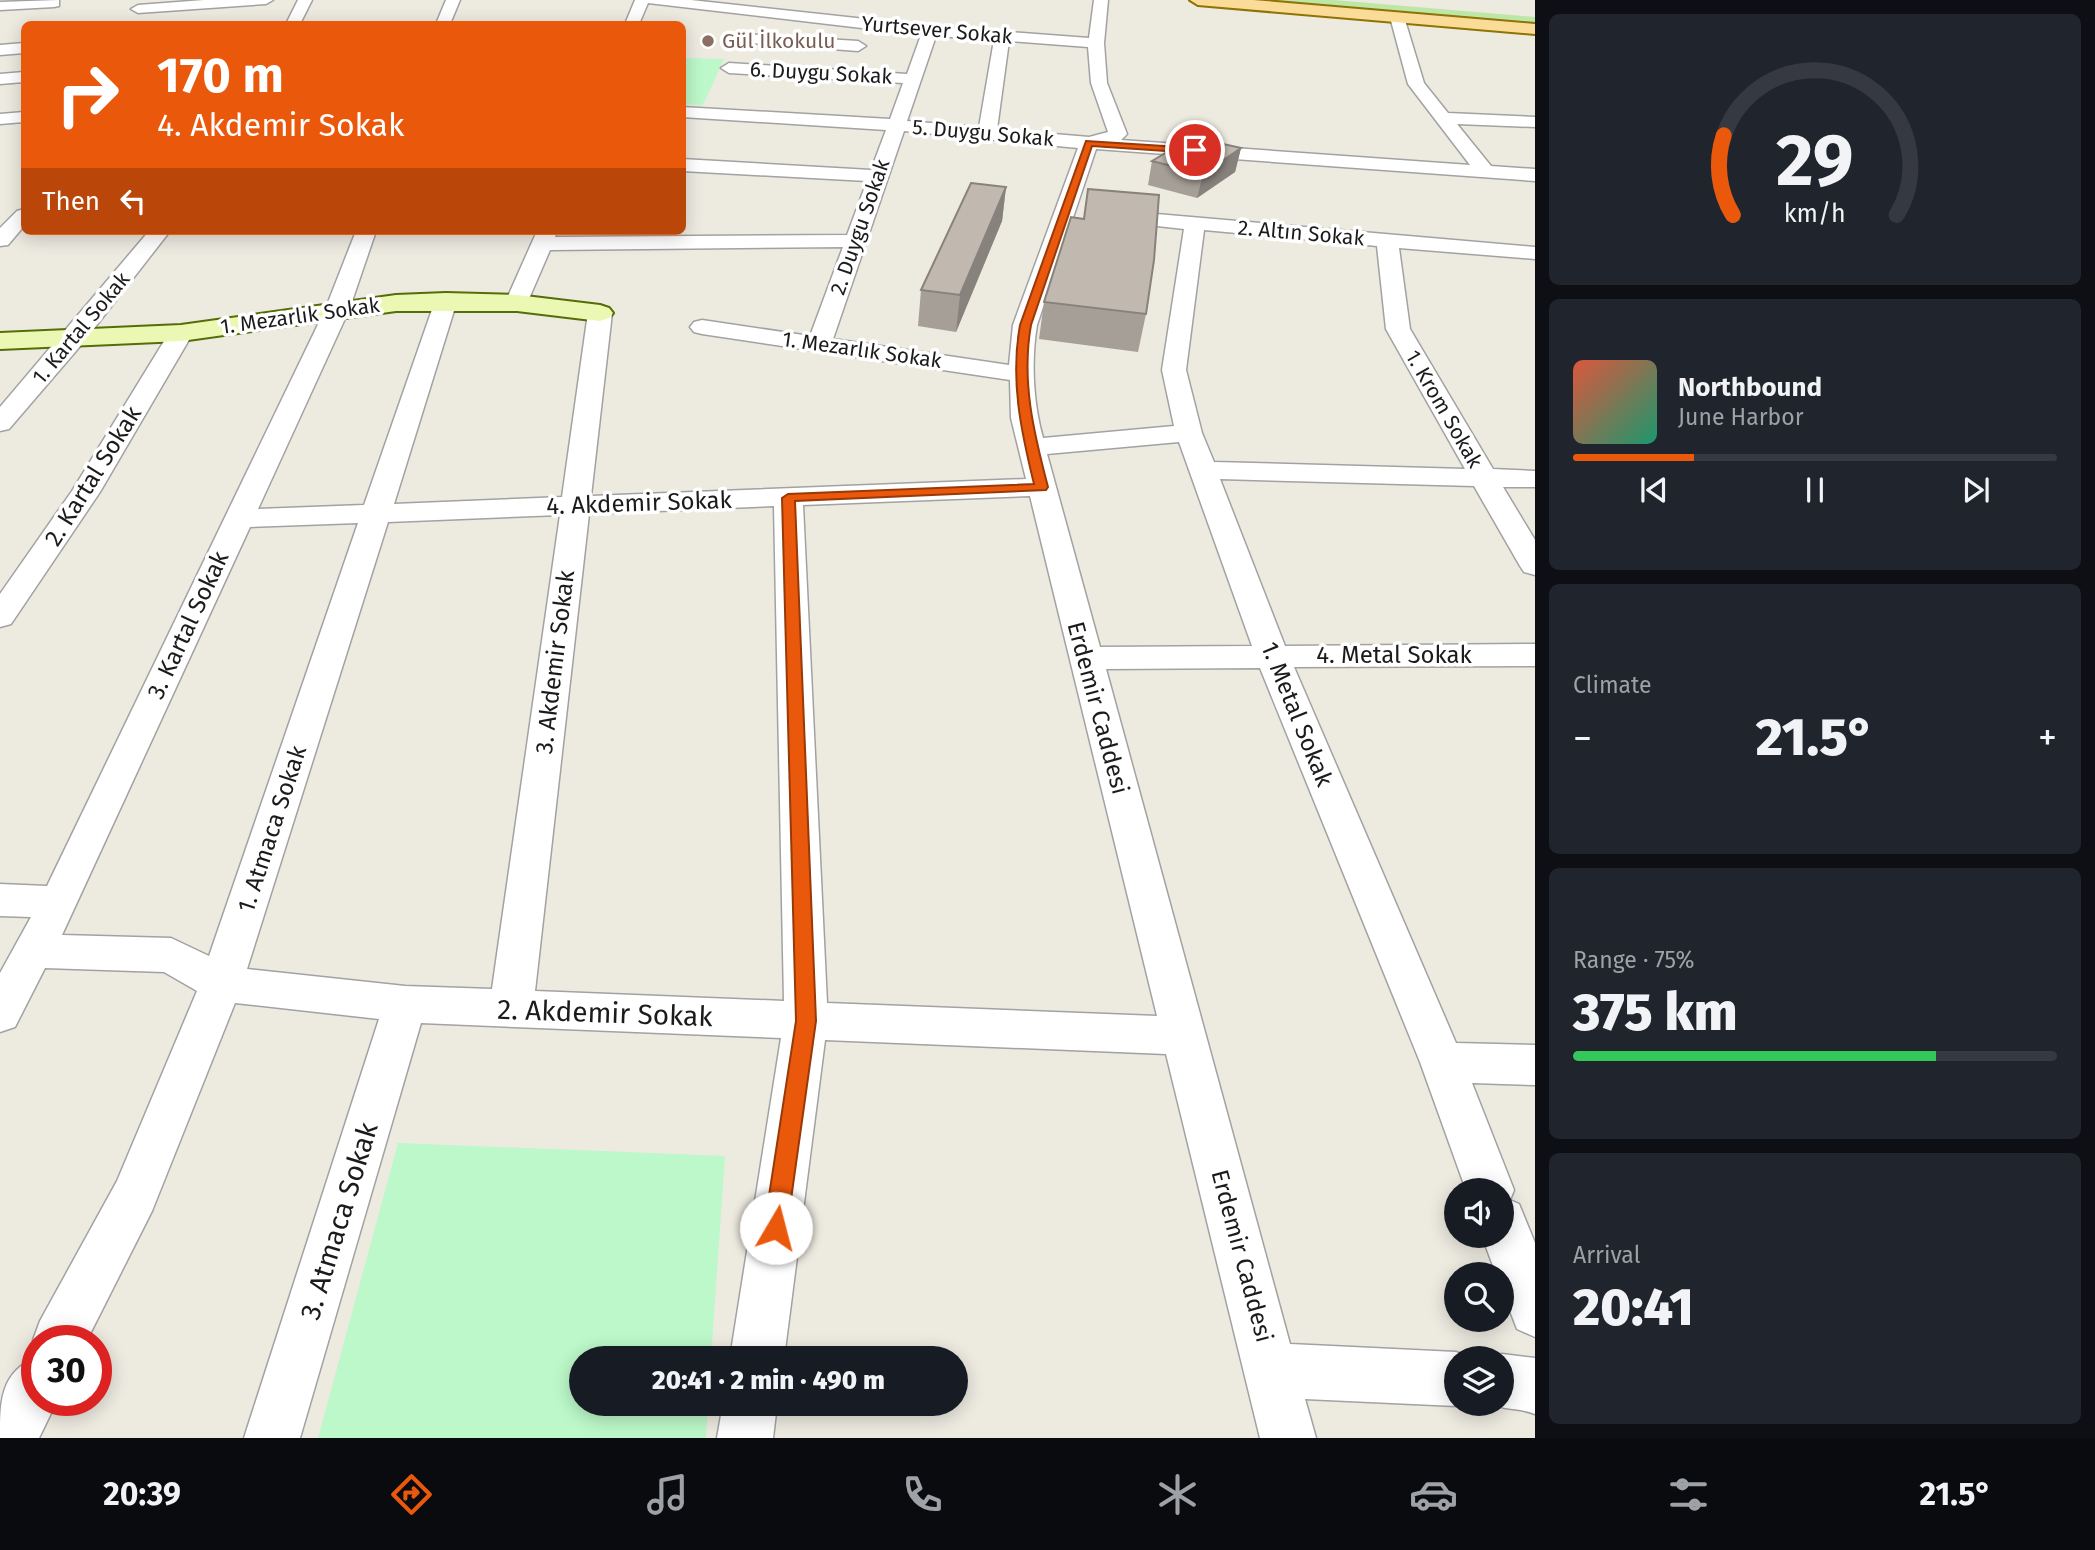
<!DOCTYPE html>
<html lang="en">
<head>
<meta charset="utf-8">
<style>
  body { margin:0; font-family:"Fira Sans",sans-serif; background:#20242c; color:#f1f3f6; height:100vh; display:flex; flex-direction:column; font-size:26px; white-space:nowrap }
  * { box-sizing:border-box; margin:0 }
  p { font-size:23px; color:#9ea1a6 }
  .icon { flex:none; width:38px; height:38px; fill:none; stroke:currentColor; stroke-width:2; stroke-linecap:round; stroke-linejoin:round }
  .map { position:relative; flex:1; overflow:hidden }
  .drawer { display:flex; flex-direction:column; gap:14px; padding:14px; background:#0d0f14; width:560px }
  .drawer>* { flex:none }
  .hud { position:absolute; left:21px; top:21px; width:665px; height:214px; border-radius:10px; box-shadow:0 4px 18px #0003; background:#ea580c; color:#fff; overflow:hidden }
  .tools { position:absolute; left:1444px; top:1178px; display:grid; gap:14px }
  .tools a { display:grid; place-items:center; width:70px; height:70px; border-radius:50%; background:#171b24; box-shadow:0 4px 18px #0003; font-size:35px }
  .speed { position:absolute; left:21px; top:1325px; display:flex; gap:14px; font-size:35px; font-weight:700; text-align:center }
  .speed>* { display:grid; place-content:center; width:91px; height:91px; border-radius:50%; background:#171b24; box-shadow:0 4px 18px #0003; line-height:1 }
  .speed .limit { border:10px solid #d22; background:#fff; color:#111 }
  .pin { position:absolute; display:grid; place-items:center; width:60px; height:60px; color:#fff; margin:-30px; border:4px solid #fff; border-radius:50%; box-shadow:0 2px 7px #0007 }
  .me { position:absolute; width:77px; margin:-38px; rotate:8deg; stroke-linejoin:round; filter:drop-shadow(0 0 5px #0008) }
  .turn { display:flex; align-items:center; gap:24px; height:147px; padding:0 21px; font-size:32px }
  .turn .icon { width:91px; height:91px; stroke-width:2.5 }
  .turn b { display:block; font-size:49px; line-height:60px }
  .then { display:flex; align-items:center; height:66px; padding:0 21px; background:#0003; gap:14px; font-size:26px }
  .big { font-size:52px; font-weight:800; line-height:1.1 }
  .drawer .card { flex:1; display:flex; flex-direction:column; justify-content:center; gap:10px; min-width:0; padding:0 24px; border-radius:10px; background:#20242c }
  .drawer .dial { align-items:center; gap:0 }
  .dial svg { height:182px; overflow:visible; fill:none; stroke:#363941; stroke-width:7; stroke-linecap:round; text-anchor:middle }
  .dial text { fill:#f1f3f6; stroke:none }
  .song { display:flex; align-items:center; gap:21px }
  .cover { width:84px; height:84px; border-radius:10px; background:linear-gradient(135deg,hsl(10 70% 55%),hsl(160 70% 35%)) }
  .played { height:7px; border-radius:4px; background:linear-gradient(90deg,#ea580c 25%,#363941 25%) }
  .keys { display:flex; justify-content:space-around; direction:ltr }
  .heat { display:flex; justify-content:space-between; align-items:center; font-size:38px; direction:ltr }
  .charge { height:10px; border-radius:5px; background:linear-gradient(90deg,#34c759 75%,#363941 0) }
  .trip { position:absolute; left:569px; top:1346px; width:399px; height:70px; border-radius:35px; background:#171b24; box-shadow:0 4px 18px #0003; font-weight:800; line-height:70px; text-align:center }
  .menu { display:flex; height:112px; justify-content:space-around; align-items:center; background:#090b0e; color:#9ea1a6 }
  .menu .icon { width:49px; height:49px }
  .menu .current { color:#ea580c }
  .menu b { font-size:32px; color:#f1f3f6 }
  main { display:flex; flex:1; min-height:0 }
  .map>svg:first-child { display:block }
  .grass { fill:#bde7a6 }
  .park { fill:#bcf8c9 }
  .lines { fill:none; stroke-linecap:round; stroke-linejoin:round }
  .street-casing { stroke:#a2a2a2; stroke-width:3 }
  .secondary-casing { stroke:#556d06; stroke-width:4 }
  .primary-casing { stroke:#8f7303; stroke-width:4 }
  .street { fill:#fff; fill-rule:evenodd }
  .secondary { fill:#ebf8b3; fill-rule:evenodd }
  .primary { fill:#fadc98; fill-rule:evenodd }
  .wall { fill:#a69f97 }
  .shaded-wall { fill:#87827b }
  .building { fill:#c1b9b0; stroke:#87827b; stroke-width:2 }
  .route { fill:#ea580c; stroke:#983908; stroke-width:2 }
  .education-dot { fill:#8d6e63; stroke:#fff; stroke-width:2.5 }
  .labels { text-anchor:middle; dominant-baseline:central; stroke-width:7; stroke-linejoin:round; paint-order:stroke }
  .far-street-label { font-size:21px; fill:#1b1b1b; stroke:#fff }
  .far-education-label { font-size:21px; fill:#785e54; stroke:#fff; text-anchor:start }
  .street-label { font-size:24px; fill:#1b1b1b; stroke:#fff }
  .near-street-label { font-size:28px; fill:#1b1b1b; stroke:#fff }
</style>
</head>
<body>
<main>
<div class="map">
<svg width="1535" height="1438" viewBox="0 0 1535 1438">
  <rect width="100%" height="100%" fill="#edeae0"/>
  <polygon class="grass" points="1236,0 1334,0 1535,17 1535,25"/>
  <g class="park">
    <polygon points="683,58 724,59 703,105 683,104"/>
    <polygon points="398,1143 725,1156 711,1358 581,1358 581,1404 708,1404 706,1438 318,1438"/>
  </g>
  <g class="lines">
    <defs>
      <g id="street">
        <polygon points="59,0 59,6 54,7 0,10 0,2"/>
        <polygon points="204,0 273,0 266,4 138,13 131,9 138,5"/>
        <polygon points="298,0 312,0 300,24 286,24"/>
        <polygon points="446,0 460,0 450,24 436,24"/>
        <path d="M 635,0 L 691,0 L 930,26 L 1089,38 L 1094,0 L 1108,0 L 1104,43 L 1107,83 L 1127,134 L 1121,140 L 1470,165 L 1408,84 L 1390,17 L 1397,13 L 1404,17 L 1424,83 L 1448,113 L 1535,117 L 1535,127 L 1457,124 L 1491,166 L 1535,169 L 1535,181 L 1096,149 L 1037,325 C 1031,361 1033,402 1043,438 L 1174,426 L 1162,370 L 1184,229 L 1103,220 L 1100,216 L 1103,212 L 1110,210 L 1535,247 L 1535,259 L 1399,248 L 1410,329 L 1493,469 L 1535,471 L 1535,487 L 1503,487 L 1535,540 L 1535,575 L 1524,572 L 1520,566 L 1474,486 L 1220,479 L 1285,646 L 1535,644 L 1535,666 L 1294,667 L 1456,1043 L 1535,1045 L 1535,1085 L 1472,1083 L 1514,1190 L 1510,1200 L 1519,1204 L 1535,1243 L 1535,1337 L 1517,1329 L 1502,1290 L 1502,1274 L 1496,1274 L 1482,1236 L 1502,1236 L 1502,1190 L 1466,1190 L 1420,1062 L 1260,668 L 1106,669 L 1290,1344 L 1456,1352 L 1470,1358 L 1456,1358 L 1456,1404 L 1462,1404 L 1456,1406 L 1305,1399 L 1316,1438 L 1260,1438 L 1166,1054 L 825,1040 L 784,1358 L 730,1358 L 781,1038 L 421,1023 L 300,1438 L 244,1438 L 379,1019 L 235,1003 L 152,1211 L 87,1340 L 37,1340 L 37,1350 L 33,1340 L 40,1321 L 117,1181 L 197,991 L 164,972 L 45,968 L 15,1027 L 0,1032 L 0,973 L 31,917 L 0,916 L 0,884 L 47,886 L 325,310 L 356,231 L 376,231 L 349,310 L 258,509 L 364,505 L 435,301 L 438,296 L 454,296 L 457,301 L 394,504 L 562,497 L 588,313 L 592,308 L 608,308 L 612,313 L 591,496 L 1026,479 L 1011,418 L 1010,380 L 702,334 L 694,332 L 690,327 L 694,322 L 702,320 L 810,336 L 843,247 L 550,250 L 525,308 L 509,308 L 505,303 L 537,231 L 557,231 L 555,237 L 847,235 L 867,181 L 682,171 L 682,159 L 871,170 L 886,130 L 682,117 L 682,107 L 890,119 L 903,83 L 729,73 L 721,68 L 729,63 L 907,74 L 921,35 L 648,3 L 639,24 L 625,24 ZM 936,36 L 994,40 L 979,127 L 907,121 ZM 1009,41 L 1088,47 L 1091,83 L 1108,132 L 1089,137 L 997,129 ZM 904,131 L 1078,148 L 1013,325 L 1009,365 L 833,339 ZM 1204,230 L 1377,246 L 1386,329 L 1465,469 L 1214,462 L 1202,433 L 1186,370 ZM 1179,442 L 1252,646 L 1100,647 L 1047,454 ZM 1030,496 L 1157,1016 L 827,1003 L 803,505 ZM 774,506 L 784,1001 L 535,991 L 589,514 ZM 560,515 L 492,989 L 405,986 L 247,969 L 388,522 ZM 358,523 L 209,956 L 171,938 L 62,935 L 250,527 Z"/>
        <polygon points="743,34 858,41 866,46 858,51 738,42 735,39 738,36"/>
        <polygon points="24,43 24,53 0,55 0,45"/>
        <polygon points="24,72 24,82 0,84 0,74"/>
        <polygon points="24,112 24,122 0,124 0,114"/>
        <polygon points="24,209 24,226 8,245 0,246 0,228 17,211"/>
        <polygon points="149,231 170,231 82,344 9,429 0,431 0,407"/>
        <polygon points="181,326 189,328 193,333 100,492 11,624 0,627 0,594 72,491 169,333 173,328"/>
        <path d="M 1502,1354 L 1535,1358 L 1535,1414 C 1520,1408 1506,1410 1491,1404 L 1502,1404 L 1502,1358 L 1492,1358 Z"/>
        <path d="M 37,1357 L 37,1400 L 57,1400 L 56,1403 L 39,1438 L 0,1438 C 0,1402 0,1372 37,1357 Z"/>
        <polygon points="723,1404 777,1404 773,1438 717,1438"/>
      </g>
      <polygon id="secondary" points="446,293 517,295 600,305 609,308 613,313 609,318 600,321 517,311 396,311 181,341 0,349 0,333 181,325 396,295"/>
      <polygon id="primary" points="1190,0 1253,0 1535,24 1535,34 1198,5"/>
    </defs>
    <use href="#street" class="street-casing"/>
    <use href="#secondary" class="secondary-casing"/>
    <use href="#primary" class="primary-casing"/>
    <use href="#street" class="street"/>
    <use href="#secondary" class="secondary"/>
    <use href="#primary" class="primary"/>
  </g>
  <g class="wall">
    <polygon points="1241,148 1235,172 1197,198 1148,185 1152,161"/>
    <polygon points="1006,187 1002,221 956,332 918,326 921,290"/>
    <polygon points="1044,302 1146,314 1138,352 1039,339"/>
  </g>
  <g class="shaded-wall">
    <polygon points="1241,148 1235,172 1197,198 1203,174"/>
    <polygon points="1006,187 1002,221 956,332 960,295"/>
  </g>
  <g class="building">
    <polygon points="1192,137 1241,148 1203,174 1152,161"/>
    <polygon points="971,183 1006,187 960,295 921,290"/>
    <polygon points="1088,189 1159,195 1154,260 1146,314 1044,302 1071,217 1084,219"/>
  </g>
  <path class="route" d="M 1086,141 L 1195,148 L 1199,150 L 1195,153 L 1092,146 L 1031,325 C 1021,381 1034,434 1048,487 L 1046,490 L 795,501 L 816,1021 L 787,1228 L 784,1236 L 776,1239 L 768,1236 L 764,1228 L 796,1021 L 782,498 L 788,494 L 1034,484 C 1021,431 1010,380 1020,325 Z"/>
  <circle class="education-dot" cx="708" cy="41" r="7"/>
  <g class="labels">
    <g class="far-street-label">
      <text transform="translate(937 30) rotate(5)">Yurtsever Sokak</text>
      <text transform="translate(821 73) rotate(3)">6. Duygu Sokak</text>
      <text transform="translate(983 133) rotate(5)">5. Duygu Sokak</text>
      <text transform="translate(860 227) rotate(-71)">2. Duygu Sokak</text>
      <text transform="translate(1301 233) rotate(5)">2. Altın Sokak</text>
      <text transform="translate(300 316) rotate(-8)">1. Mezarlık Sokak</text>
      <text transform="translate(81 328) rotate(-50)">1. Kartal Sokak</text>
      <text transform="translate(862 350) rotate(8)">1. Mezarlık Sokak</text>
      <text transform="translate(1444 409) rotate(60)">1. Krom Sokak</text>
    </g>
    <g class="far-education-label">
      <text x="722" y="41">Gül İlkokulu</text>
    </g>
    <g class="street-label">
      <text transform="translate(93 476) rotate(-58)">2. Kartal Sokak</text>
      <text transform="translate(639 503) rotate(-2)">4. Akdemir Sokak</text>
      <text transform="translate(188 625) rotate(-65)">3. Kartal Sokak</text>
      <text x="1394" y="655">4. Metal Sokak</text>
      <text transform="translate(555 662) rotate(-83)">3. Akdemir Sokak</text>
      <text transform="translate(1098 708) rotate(75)">Erdemir Caddesi</text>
      <text transform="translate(1297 714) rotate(68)">1. Metal Sokak</text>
      <text transform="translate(272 829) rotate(-72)">1. Atmaca Sokak</text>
      <text transform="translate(1242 1256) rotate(75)">Erdemir Caddesi</text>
    </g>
    <g class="near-street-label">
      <text transform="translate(605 1013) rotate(2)">2. Akdemir Sokak</text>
      <text transform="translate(339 1221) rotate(-73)">3. Atmaca Sokak</text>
    </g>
  </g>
</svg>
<div class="tools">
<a><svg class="icon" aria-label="sound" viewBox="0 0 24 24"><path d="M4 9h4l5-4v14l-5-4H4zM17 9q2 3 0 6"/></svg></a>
<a><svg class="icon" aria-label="search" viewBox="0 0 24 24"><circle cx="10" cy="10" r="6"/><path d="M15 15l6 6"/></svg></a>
<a><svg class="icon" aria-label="layers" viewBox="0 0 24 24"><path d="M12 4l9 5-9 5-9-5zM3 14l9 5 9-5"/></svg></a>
</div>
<div class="speed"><div class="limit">30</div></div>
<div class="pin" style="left:1195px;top:150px;background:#d93025"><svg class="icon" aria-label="arrive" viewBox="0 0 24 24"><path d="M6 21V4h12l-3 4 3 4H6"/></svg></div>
<svg class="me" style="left:776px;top:1228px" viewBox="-20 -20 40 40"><circle r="19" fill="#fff"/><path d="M0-13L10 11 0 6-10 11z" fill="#ea580c"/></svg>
<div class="trip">20:41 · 2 min · 490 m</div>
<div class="hud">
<div class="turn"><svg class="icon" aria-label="right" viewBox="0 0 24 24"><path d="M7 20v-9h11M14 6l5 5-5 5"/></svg><div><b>170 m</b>4. Akdemir Sokak</div></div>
<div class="then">Then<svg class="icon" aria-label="left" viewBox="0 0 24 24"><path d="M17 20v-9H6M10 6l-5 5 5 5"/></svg></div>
</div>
</div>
<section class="drawer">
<div class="card dial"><svg viewBox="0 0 100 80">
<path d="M14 69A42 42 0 1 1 86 69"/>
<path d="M14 69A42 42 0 0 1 10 34" stroke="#ea580c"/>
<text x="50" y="56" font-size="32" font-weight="700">29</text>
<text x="50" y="72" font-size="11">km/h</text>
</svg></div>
<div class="card">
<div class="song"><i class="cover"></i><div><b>Northbound</b><p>June Harbor</p></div></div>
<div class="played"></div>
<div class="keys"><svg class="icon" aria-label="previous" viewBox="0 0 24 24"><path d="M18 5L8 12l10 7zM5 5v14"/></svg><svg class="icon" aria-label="pause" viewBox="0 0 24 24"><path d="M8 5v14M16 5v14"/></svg><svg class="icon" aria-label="next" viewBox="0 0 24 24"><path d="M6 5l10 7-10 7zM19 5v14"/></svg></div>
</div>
<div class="card"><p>Climate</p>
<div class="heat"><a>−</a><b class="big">21.5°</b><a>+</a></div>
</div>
<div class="card"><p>Range · 75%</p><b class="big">375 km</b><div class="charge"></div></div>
<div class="card"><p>Arrival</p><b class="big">20:41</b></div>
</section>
</main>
<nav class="menu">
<b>20:39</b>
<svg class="icon current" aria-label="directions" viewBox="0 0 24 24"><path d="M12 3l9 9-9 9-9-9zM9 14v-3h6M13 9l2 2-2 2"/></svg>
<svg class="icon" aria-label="music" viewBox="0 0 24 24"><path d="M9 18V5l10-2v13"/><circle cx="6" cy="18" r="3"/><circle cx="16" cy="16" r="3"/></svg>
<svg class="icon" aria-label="phone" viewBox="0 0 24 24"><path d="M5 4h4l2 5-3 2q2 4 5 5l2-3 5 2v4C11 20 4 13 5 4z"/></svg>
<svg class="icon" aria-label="climate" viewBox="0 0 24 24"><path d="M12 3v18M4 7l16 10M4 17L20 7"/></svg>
<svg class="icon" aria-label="car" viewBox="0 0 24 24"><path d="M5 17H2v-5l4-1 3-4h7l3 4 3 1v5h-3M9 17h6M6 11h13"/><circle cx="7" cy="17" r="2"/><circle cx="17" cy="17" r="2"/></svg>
<svg class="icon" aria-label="filters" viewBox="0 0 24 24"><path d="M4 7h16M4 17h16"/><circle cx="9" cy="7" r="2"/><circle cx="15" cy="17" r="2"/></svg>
<b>21.5°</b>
</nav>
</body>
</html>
